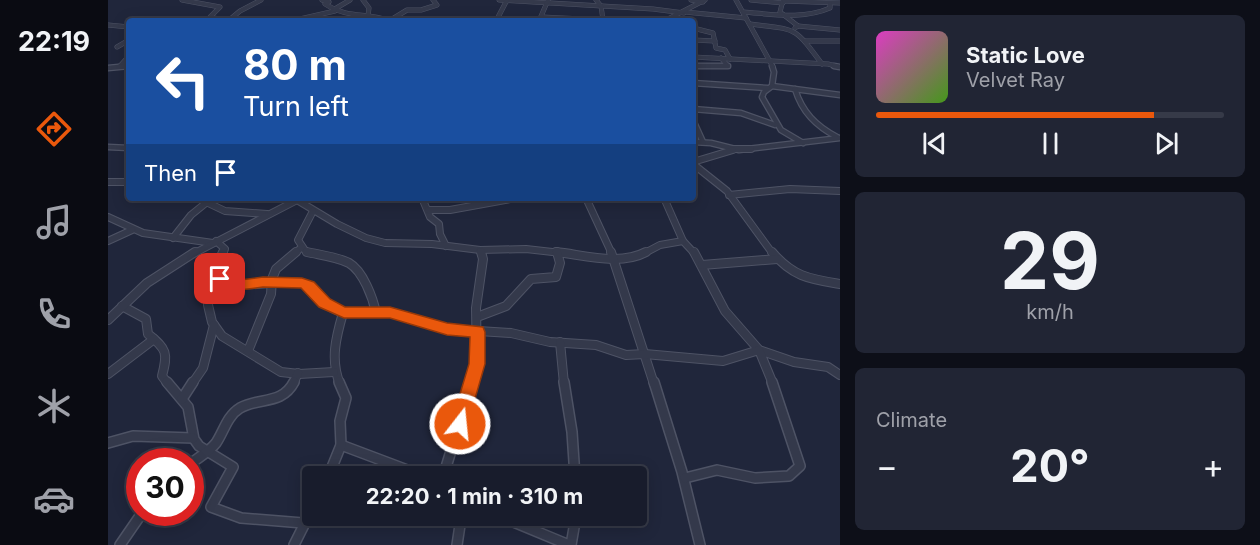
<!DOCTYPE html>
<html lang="en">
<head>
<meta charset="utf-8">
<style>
  body { margin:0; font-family:Inter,sans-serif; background:#212534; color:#f1f3f6; height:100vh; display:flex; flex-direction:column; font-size:22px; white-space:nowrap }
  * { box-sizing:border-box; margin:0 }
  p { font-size:20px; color:#9fa1a9 }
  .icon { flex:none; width:33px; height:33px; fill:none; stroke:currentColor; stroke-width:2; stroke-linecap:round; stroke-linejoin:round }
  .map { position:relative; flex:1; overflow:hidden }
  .details { display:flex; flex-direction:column; gap:15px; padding:15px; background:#0d0f18; width:420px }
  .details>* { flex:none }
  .hud { position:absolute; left:18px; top:18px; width:570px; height:183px; border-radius:6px; box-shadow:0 3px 15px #0003,0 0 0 2px #363a48; background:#1a4fa0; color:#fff; overflow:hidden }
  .speed { position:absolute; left:18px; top:448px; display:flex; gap:12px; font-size:30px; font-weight:700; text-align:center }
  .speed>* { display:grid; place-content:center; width:78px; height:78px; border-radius:50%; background:#181c2c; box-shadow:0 3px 15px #0003,0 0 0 2px #363a48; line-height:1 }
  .speed .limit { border:9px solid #d22; background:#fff; color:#111 }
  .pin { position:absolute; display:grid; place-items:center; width:51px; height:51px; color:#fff; margin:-26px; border-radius:12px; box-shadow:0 3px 9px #0006 }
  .me { position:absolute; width:66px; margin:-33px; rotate:16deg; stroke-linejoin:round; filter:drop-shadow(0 0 4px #0008) }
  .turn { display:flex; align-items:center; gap:21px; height:126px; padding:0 18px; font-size:27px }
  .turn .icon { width:78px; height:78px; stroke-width:2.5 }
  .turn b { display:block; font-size:42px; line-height:51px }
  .then { display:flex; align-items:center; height:57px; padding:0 18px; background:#0003; gap:12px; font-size:22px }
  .big { font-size:45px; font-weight:700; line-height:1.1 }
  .details .card { flex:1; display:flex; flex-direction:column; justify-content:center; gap:9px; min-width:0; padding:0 21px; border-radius:9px; background:#212534 }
  .details .dial { align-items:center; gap:0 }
  .dial b { font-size:78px; line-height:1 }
  .song { display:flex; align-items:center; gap:18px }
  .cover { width:72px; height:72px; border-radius:9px; background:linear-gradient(135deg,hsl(310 70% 55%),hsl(100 70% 35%)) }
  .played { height:6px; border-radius:3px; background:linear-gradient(90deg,#ea580c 80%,#363a48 80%) }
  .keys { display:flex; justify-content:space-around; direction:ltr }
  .heat { display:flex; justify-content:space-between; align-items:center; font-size:33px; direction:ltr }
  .trip { position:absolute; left:194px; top:466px; width:345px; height:60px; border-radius:6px; background:#181c2c; box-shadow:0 3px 15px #0003,0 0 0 2px #363a48; font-weight:700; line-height:60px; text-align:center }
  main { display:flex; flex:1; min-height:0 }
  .tab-bar { display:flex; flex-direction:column; width:108px; justify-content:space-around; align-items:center; background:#0a0b12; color:#9fa1a9 }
  .tab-bar .icon { width:42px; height:42px }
  .tab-bar .selected { color:#ea580c }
  .tab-bar b { font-size:27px; color:#f1f3f6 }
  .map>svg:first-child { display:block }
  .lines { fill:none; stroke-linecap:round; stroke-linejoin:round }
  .minor-far4-casing { stroke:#4e5365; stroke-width:5 }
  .minor-far3-casing { stroke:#4e5365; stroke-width:7 }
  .minor-far2-casing { stroke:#4e5365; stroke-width:8 }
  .minor-far1-casing { stroke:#4e5365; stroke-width:10 }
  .minor-casing { stroke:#4e5365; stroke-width:12 }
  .minor-far4 { stroke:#34394b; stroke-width:4 }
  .minor-far3 { stroke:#34394b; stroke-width:4.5 }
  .minor-far2 { stroke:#34394b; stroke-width:6 }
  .minor-far1 { stroke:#34394b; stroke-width:8 }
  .minor { stroke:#34394b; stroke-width:9 }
  .route { fill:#ea580c; stroke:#983908; stroke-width:1.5 }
</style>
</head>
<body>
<main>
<nav class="tab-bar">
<b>22:19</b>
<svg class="icon selected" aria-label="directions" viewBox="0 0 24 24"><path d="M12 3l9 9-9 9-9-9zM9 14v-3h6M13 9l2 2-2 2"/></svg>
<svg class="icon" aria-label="music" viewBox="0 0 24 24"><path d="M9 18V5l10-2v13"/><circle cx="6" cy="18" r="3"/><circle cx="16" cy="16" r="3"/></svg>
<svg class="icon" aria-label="phone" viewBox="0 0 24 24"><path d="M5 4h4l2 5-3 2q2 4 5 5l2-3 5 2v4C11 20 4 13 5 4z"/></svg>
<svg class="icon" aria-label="climate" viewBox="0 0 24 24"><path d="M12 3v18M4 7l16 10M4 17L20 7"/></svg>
<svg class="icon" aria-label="car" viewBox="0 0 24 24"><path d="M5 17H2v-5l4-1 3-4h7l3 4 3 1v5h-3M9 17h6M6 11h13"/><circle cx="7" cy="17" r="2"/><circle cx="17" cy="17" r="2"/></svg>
</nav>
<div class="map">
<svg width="732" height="545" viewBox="0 0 732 545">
  <rect width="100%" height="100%" fill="#20263b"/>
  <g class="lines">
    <defs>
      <g id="minor-far4">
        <polyline points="74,0 112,7 102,17 119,21"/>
        <path d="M 214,0 L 221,2 L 217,4 C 242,20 258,11 282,21"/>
        <polyline points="255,0 261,8 260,16"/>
        <polyline points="391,0 545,9 576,13"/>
        <polyline points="488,0 493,6 495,20 501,21"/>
        <polyline points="583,0 595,2"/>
        <polyline points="628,0 665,67"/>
        <polyline points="643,0 675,3"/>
        <polyline points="675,0 672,12 690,26 687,28"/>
        <polyline points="676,1 732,3"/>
        <polyline points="225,10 242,0"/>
        <polyline points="577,12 638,18"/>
        <path d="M 635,12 C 664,14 694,20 722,8 L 722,4"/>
        <polyline points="434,17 495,20"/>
        <polyline points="120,21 132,11 153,0"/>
        <polyline points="143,21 152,21"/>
        <polyline points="183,21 227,11"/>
        <polyline points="281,21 299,10 313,10 329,5 325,0"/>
        <polyline points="388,21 399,0"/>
        <polyline points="431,21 440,0"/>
        <polyline points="556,21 597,0"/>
        <path d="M 642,24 C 689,30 685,25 714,64"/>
        <polyline points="0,25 21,27"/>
        <polyline points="690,26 732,30"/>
        <polyline points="585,28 605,33 608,48 617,50 622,59"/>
        <polyline points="585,40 607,41"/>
        <polyline points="697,41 732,41"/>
        <polyline points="9,47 21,40"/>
        <polyline points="585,57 720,64 732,67"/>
        <polyline points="585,66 620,66 613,58"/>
        <polyline points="10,67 21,66"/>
        <polyline points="11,67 21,56"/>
      </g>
      <g id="minor-far3">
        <polyline points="585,66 620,66"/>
        <polyline points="664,66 666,72 664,86 656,92 654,97 673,130 695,143"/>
        <polyline points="726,66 732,67"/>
        <polyline points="0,68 21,66"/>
        <polyline points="585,83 659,88"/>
        <polyline points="664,86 732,95"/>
        <path d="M 687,89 C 694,112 708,126 729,137"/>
        <polyline points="585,109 633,113 667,125"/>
        <polyline points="585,120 595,142"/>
        <polyline points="585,142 603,143 631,150 732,138"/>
        <polyline points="0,147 21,148"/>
      </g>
      <g id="minor-far2">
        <polyline points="625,149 643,149"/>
        <polyline points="585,162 625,150"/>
        <polyline points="585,164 619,191 665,254"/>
        <polyline points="0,182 21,182"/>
        <polyline points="621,195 682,189 732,191"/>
        <polyline points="282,198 314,198"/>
        <polyline points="314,198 322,217 331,224 332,234 338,246"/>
        <polyline points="478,198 504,254"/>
        <polyline points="556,198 575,241 587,254"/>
        <polyline points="189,200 229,224 258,238 277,243 324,244 372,250 418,249 462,254"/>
        <polyline points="98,202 117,211 159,214"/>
        <polyline points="320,210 342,210 408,198"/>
        <polyline points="205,211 190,240 198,252 206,254"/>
        <polyline points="0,217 35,233 105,243"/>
        <polyline points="65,238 83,215 104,198"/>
        <polyline points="0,241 24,230"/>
        <polyline points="108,241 117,249 115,254"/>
        <polyline points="372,250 373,254"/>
        <polyline points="85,254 191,199"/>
        <polyline points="186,254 194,247"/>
        <polyline points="535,254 552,245 575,241"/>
      </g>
      <g id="minor-far1">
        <path d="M 115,252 L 108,268 L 109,276 C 133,293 165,278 193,283 C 205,285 209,298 218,304 C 223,308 229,310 235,313 C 228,337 222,360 232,384"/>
        <path d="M 199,252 C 212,255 230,257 241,263 C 255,271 265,298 268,313"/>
        <path d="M 448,252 C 476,255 512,266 538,252"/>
        <polyline points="503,252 546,384"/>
        <polyline points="586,252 617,311 651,350 686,362 720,367 732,375"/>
        <path d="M 664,252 C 685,277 702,279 732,284"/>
        <polyline points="594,265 669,259"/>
        <polyline points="109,273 101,287 100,305 104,322 114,336 173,372 191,374 226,372"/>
        <path d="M 14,306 L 38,319 L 40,334 C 59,349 60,353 54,376 L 60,384"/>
        <polyline points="235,313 282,312 339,329 403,333 442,342 488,345 518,355 537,354 615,361 651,350 665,384"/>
        <polyline points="369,317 398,306 423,279 448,277 452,263 449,252"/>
        <polyline points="0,320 39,283 87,252"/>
        <polyline points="452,342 456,384"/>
        <polyline points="140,351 163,294 164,279 168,269 188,252"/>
        <polyline points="0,374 46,339"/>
        <polyline points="84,384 95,368 106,325"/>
        <polyline points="185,384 190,373"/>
        <polyline points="364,384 369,364 368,308 375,259 373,252"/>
      </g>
      <g id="minor">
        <polyline points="59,382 80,407 86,439 91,446 125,467 103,507 133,518 195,523"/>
        <polyline points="456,382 464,432 467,477"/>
        <polyline points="546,382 574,472 592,545"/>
        <polyline points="74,399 85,382"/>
        <polyline points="0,443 25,436 85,438"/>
        <polyline points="233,445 318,477"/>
        <path d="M 82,464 C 91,457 101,452 108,443 C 116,431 119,416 132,408 C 152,397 174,405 186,382"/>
        <polyline points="220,477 233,445 232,421 238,398 231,382"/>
        <polyline points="335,477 364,382"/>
        <polyline points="577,478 609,470 647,478 681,476 692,466 664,382"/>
        <polyline points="391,516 461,545"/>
        <polyline points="12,545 34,513"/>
        <polyline points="186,545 204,509"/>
        <polyline points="349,545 352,525 357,516"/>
        <polyline points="463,545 468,516"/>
      </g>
    </defs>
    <use href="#minor-far4" class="minor-far4-casing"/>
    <use href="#minor-far3" class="minor-far3-casing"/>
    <use href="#minor-far2" class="minor-far2-casing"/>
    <use href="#minor-far1" class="minor-far1-casing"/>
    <use href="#minor" class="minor-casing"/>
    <use href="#minor-far4" class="minor-far4"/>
    <use href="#minor-far3" class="minor-far3"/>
    <use href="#minor-far2" class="minor-far2"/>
    <use href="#minor-far1" class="minor-far1"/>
    <use href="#minor" class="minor"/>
  </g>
  <polygon class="route" points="112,274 132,280 155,277 194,278 206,282 222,299 237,307 282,307 339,323 375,327 377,332 377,364 358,430 352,432 346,430 343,424 361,364 362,337 339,335 282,318 236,318 211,307 193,288 155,287 132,290 107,282 105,279"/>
</svg>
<div class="speed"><div class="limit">30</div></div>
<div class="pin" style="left:112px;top:279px;background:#d93025"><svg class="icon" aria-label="arrive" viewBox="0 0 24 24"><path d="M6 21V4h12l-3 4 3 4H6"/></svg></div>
<svg class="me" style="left:352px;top:424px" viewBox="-20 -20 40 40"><circle r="17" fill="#ea580c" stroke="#fff" stroke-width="3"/><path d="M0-11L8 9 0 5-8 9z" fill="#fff"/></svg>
<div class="trip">22:20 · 1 min · 310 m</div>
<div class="hud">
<div class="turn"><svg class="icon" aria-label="left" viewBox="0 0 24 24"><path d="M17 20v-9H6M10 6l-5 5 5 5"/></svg><div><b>80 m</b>Turn left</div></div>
<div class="then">Then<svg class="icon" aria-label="arrive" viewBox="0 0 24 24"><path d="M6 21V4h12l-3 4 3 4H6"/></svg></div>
</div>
</div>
<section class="details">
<div class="card">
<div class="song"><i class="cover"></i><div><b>Static Love</b><p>Velvet Ray</p></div></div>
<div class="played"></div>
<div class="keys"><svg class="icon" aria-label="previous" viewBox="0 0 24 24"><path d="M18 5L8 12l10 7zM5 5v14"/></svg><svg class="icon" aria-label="pause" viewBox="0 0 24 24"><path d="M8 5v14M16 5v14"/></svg><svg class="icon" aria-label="next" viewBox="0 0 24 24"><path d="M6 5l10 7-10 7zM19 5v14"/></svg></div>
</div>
<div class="card dial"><b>29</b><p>km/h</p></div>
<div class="card"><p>Climate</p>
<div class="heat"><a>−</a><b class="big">20°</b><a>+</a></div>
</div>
</section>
</main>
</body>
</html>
